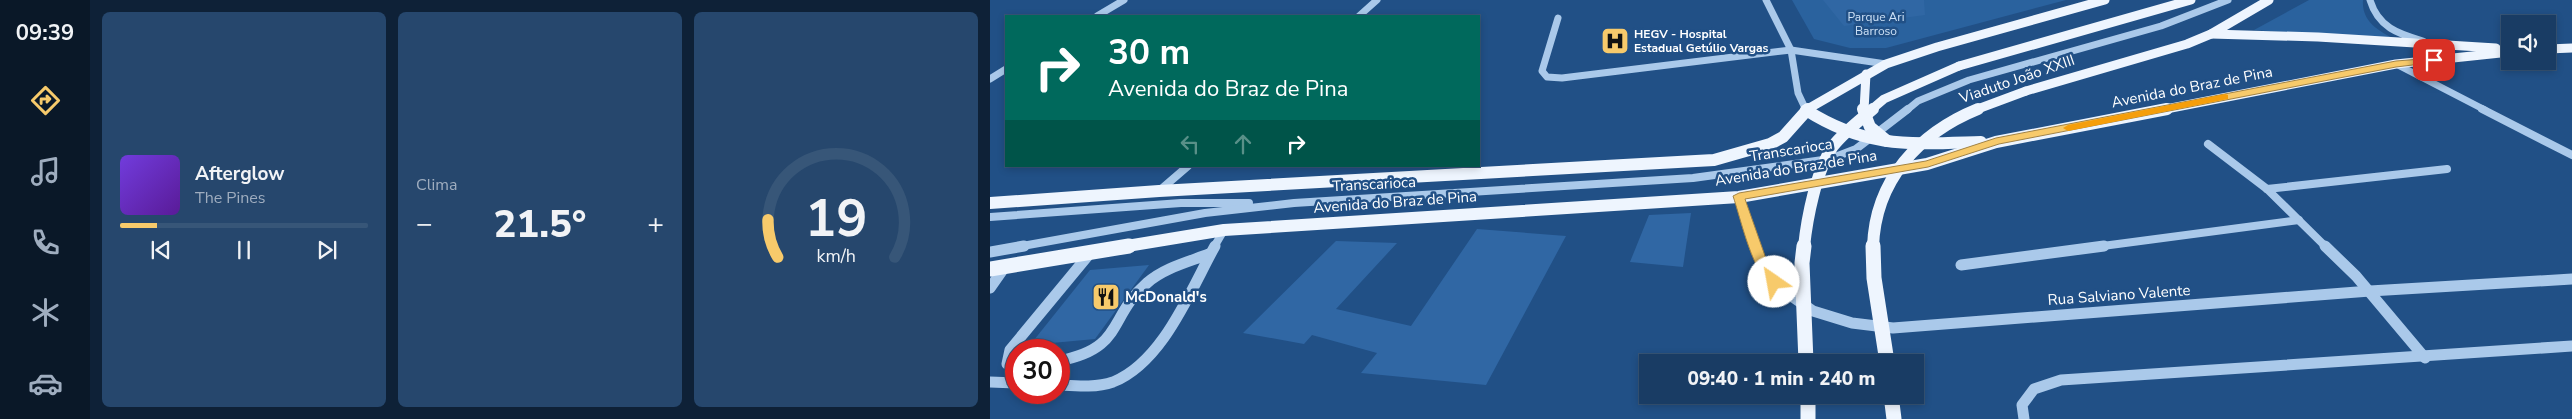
<!DOCTYPE html>
<html lang="pt">
<head>
<meta charset="utf-8">
<style>
  body { margin:0; font-family:"Nunito Sans",sans-serif; background:#26476d; color:#f1f3f6; height:100vh; display:flex; flex-direction:column; font-size:19px; white-space:nowrap }
  * { box-sizing:border-box; margin:0 }
  p { font-size:16px; color:#9fadbf }
  .icon { flex:none; width:28px; height:28px; fill:none; stroke:currentColor; stroke-width:2; stroke-linecap:round; stroke-linejoin:round }
  .map { position:relative; flex:1; overflow:hidden }
  .drawer { display:flex; flex-direction:column; gap:12px; padding:12px; background:#0e2137; width:900px }
  .drawer>* { flex:none }
  .hud { position:absolute; left:15px; top:15px; width:475px; height:152px; border-radius:0px; box-shadow:0 2px 8px #0003,0 0 0 1px #375678; background:#00695c; color:#fff; overflow:hidden }
  .fabs { position:absolute; left:1511px; top:15px; display:grid; gap:10px }
  .fabs a { display:grid; place-items:center; width:55px; height:55px; border-radius:0px; background:#193c64; box-shadow:0 2px 8px #0003,0 0 0 1px #375678; font-size:25px }
  .speed { position:absolute; left:15px; top:339px; display:flex; gap:10px; font-size:25px; font-weight:700; text-align:center }
  .speed>* { display:grid; place-content:center; width:65px; height:65px; border-radius:50%; background:#193c64; box-shadow:0 2px 8px #0003,0 0 0 1px #375678; line-height:1 }
  .speed .limit { border:8px solid #d22; background:#fff; color:#111 }
  .pin { position:absolute; display:grid; place-items:center; width:42px; height:42px; color:#fff; margin:-21px; border-radius:10px; box-shadow:0 2px 8px #0006 }
  .me { position:absolute; width:55px; margin:-28px; rotate:327deg; stroke-linejoin:round; filter:drop-shadow(0 0 4px #0008) }
  .turn { display:flex; align-items:center; gap:18px; height:105px; padding:0 20px; font-size:22px }
  .turn .icon { width:65px; height:65px; stroke-width:2.5 }
  .turn b { display:block; font-size:35px; line-height:42px }
  .lanes { display:flex; align-items:center; height:48px; padding:0 20px; background:#0003; justify-content:center; gap:25px; direction:ltr }
  .lanes .off { opacity:.35 }
  .big { font-size:38px; font-weight:800; line-height:1.1 }
  .drawer .card { flex:1; display:flex; flex-direction:column; justify-content:center; gap:8px; min-width:0; padding:0 18px; border-radius:8px; background:#26476d }
  .drawer .dial { align-items:center; gap:0 }
  .dial svg { height:130px; overflow:visible; fill:none; stroke:#375678; stroke-width:7; stroke-linecap:round; text-anchor:middle }
  .dial text { fill:#f1f3f6; stroke:none }
  .song { display:flex; align-items:center; gap:15px }
  .cover { width:60px; height:60px; border-radius:8px; background:linear-gradient(135deg,hsl(260 70% 55%),hsl(270 70% 35%)) }
  .played { height:5px; border-radius:2px; background:linear-gradient(90deg,#f7ca6b 15%,#375678 15%) }
  .keys { display:flex; justify-content:space-around; direction:ltr }
  .heat { display:flex; justify-content:space-between; align-items:center; font-size:28px; direction:ltr }
  .drawer .tiles { flex:1; display:grid; gap:12px; grid-template-columns:repeat(3,1fr) }
  .trip { position:absolute; left:649px; top:354px; width:285px; height:50px; border-radius:0px; background:#193c64; box-shadow:0 2px 8px #0003,0 0 0 1px #375678; font-weight:800; line-height:50px; text-align:center }
  main { display:flex; flex:1; min-height:0 }
  .menu { display:flex; flex-direction:column; width:90px; justify-content:space-around; align-items:center; background:#0a1828; color:#9fadbf }
  .menu .icon { width:35px; height:35px }
  .menu .on { color:#f7ca6b }
  .menu b { font-size:22px; color:#f1f3f6 }
  .map>svg:first-child { display:block }
  .green { fill:#2a629e }
  .building { fill:#3067a4 }
  .lines { fill:none; stroke-linecap:round; stroke-linejoin:round }
  .minor-far2 { stroke:#aac9ea; stroke-width:7 }
  .minor-far1 { stroke:#aac9ea; stroke-width:8 }
  .minor { stroke:#aac9ea; stroke-width:11 }
  .major-far2 { stroke:#eef5fe; stroke-width:9 }
  .major-far1 { stroke:#eef5fe; stroke-width:12 }
  .major { stroke:#eef5fe; stroke-width:15 }
  .major-bridge-far2 { stroke:#eef5fe; stroke-width:9 }
  .major-bridge-far1 { stroke:#eef5fe; stroke-width:12 }
  .major-bridge { stroke:#eef5fe; stroke-width:15 }
  .route { fill:#f7ca6b; stroke:#a18346 }
  .slow { fill:#f59e0b }
  .labels { text-anchor:middle; dominant-baseline:central; stroke-width:5; stroke-linejoin:round; paint-order:stroke }
  .far-park-label { font-size:12px; fill:#cee2f7; stroke:#215086 }
  .far-poi-label { font-size:12px; font-weight:bold; fill:#fff; stroke:#215086; text-anchor:start }
  .street-label { font-size:15px; fill:#fff; stroke:#215086 }
  .poi-label { font-size:15px; font-weight:bold; fill:#fff; stroke:#215086; text-anchor:start }
</style>
</head>
<body>
<main>
<nav class="menu">
<b>09:39</b>
<svg class="icon on" aria-label="directions" viewBox="0 0 24 24"><path d="M12 3l9 9-9 9-9-9zM9 14v-3h6M13 9l2 2-2 2"/></svg>
<svg class="icon" aria-label="music" viewBox="0 0 24 24"><path d="M9 18V5l10-2v13"/><circle cx="6" cy="18" r="3"/><circle cx="16" cy="16" r="3"/></svg>
<svg class="icon" aria-label="phone" viewBox="0 0 24 24"><path d="M5 4h4l2 5-3 2q2 4 5 5l2-3 5 2v4C11 20 4 13 5 4z"/></svg>
<svg class="icon" aria-label="climate" viewBox="0 0 24 24"><path d="M12 3v18M4 7l16 10M4 17L20 7"/></svg>
<svg class="icon" aria-label="car" viewBox="0 0 24 24"><path d="M5 17H2v-5l4-1 3-4h7l3 4 3 1v5h-3M9 17h6M6 11h13"/><circle cx="7" cy="17" r="2"/><circle cx="17" cy="17" r="2"/></svg>
</nav>
<section class="drawer">
<div class="tiles">
<div class="card">
<div class="song"><i class="cover"></i><div><b>Afterglow</b><p>The Pines</p></div></div>
<div class="played"></div>
<div class="keys"><svg class="icon" aria-label="previous" viewBox="0 0 24 24"><path d="M18 5L8 12l10 7zM5 5v14"/></svg><svg class="icon" aria-label="pause" viewBox="0 0 24 24"><path d="M8 5v14M16 5v14"/></svg><svg class="icon" aria-label="next" viewBox="0 0 24 24"><path d="M6 5l10 7-10 7zM19 5v14"/></svg></div>
</div>
<div class="card"><p>Clima</p>
<div class="heat"><a>−</a><b class="big">21.5°</b><a>+</a></div>
</div>
<div class="card dial"><svg viewBox="0 0 100 80">
<path d="M14 69A42 42 0 1 1 86 69"/>
<path d="M14 69A42 42 0 0 1 8 46" stroke="#f7ca6b"/>
<text x="50" y="56" font-size="32" font-weight="700">19</text>
<text x="50" y="72" font-size="11">km/h</text>
</svg></div>
</div>
</section>
<div class="map">
<svg width="1582" height="419" viewBox="0 0 1582 419">
  <rect width="100%" height="100%" fill="#215086"/>
  <g class="green">
    <polygon points="802,0 1076,0 896,48 860,48 824,39"/>
    <path d="M 1319,0 L 1373,0 C 1371,23 1392,33 1409,41 L 1264,30 Z"/>
  </g>
  <g class="building">
    <polygon points="833,0 934,0 935,15 854,26"/>
    <polygon points="701,213 693,267 640,262 659,215"/>
    <polygon points="487,229 576,236 496,385 371,373 387,353 322,335 314,344 253,333 346,241 407,243 346,309 421,326"/>
    <polygon points="159,265 105,339 40,345 100,270"/>
  </g>
  <g class="lines">
    <g class="minor-far2">
      <polyline points="776,0 801,50 808,93 816,110"/>
      <path d="M 1380,0 C 1388,27 1408,34 1433,41"/>
      <polyline points="107,16 134,0"/>
      <polyline points="369,16 387,0"/>
      <polyline points="568,18 552,71 557,77 572,78 801,50 896,64"/>
      <polyline points="1406,64 1495,110"/>
      <polyline points="0,79 16,69"/>
      <polyline points="917,110 928,101 979,80 1171,26 1238,0"/>
    </g>
    <g class="minor-far1">
      <polyline points="1492,109 1582,155"/>
      <polyline points="1218,144 1277,189 1336,247"/>
      <polyline points="1277,189 1457,169"/>
      <polyline points="169,191 198,166"/>
      <polyline points="749,197 766,247"/>
      <polyline points="0,217 191,203 259,203"/>
      <polyline points="27,247 215,213 304,203 703,178 840,159 866,149 918,109"/>
      <polyline points="224,247 234,230"/>
      <polyline points="1105,247 1309,220"/>
    </g>
    <g class="minor">
      <polyline points="765,246 774,272 794,291 823,311 862,323 903,328 1380,291 1582,279"/>
      <polyline points="1335,246 1366,276 1435,358"/>
      <polyline points="0,252 34,246"/>
      <polyline points="971,265 1114,246"/>
      <polyline points="0,288 14,268"/>
      <path d="M 69,361 C 135,348 117,318 157,283 C 174,268 198,262 219,254"/>
      <polyline points="26,366 17,364 20,350 101,252"/>
      <polyline points="0,382 26,383"/>
      <path d="M 69,385 C 86,386 106,388 123,382 C 173,362 200,291 225,246"/>
      <polyline points="1034,419 1032,405 1044,389 1071,380 1582,346"/>
    </g>
    <g class="major-far2">
      <polyline points="1221,34 1328,37 1506,48"/>
      <polyline points="1558,49 1582,48"/>
      <polyline points="969,66 1201,0"/>
      <polyline points="1036,91 1197,44 1221,34 1279,0"/>
      <polyline points="816,110 896,64 947,47 1115,0"/>
      <polyline points="874,110 876,74"/>
      <polyline points="1171,110 1406,64 1520,52"/>
    </g>
    <g class="major-far1">
      <polyline points="873,109 880,127 897,141"/>
      <path d="M 816,110 C 877,149 922,144 991,142"/>
      <polyline points="0,203 169,191 724,160 780,144 793,137 818,109"/>
      <polyline points="131,247 234,230 749,197 937,164 1006,142 1177,109"/>
    </g>
    <g class="major">
      <polyline points="0,269 139,246"/>
      <polyline points="818,395 818,419"/>
      <polyline points="901,395 904,419"/>
    </g>
    <g class="major-bridge-far2">
      <polyline points="881,110 894,99 969,66"/>
      <polyline points="985,110 1036,91"/>
    </g>
    <g class="major-bridge-far1">
      <path d="M 814,247 C 817,218 826,171 843,146 C 854,132 870,120 883,109"/>
      <path d="M 883,247 C 885,180 929,133 988,109"/>
    </g>
    <g class="major-bridge">
      <polyline points="814,246 812,263 816,362"/>
      <polyline points="883,246 884,278 897,362"/>
    </g>
  </g>
  <path class="route" d="M 1444,58 L 1448,60 L 1447,62 L 1406,67 L 1009,144 L 938,167 L 755,199 L 780,270 L 790,282 L 784,286 C 764,280 750,216 743,196 L 749,193 L 936,161 L 1006,138 L 1406,61 Z"/>
  <polygon class="slow" points="1235,94 1238,95 1238,99 1078,131 1073,128 1078,125"/>
  <defs>
    <symbol id="hospital-square" viewBox="-11 -11 22 22"><rect x="-9" y="-9" width="18" height="18" rx="4" fill="#f7ca6b" stroke="#215086"/><path d="M-5-5h3v3.5h4V-5h3V5h-3V1.5h-4V5h-3Z" fill="#111"/></symbol>
    <symbol id="restaurant-square" viewBox="-11 -11 22 22"><rect x="-9" y="-9" width="18" height="18" rx="4" fill="#f7ca6b" stroke="#215086"/><path d="M-5-6h1v4h1v-4h1v4h1v-4h1v5L-1.5 .5V6h-2V.5L-5-1ZM5-6V6H3V1.5H1.5Q1.5-4 5-6Z" fill="#111"/></symbol>
  </defs>
  <g fill-rule="evenodd">
    <use href="#hospital-square" x="609" y="25" width="32" height="32"/>
    <use href="#restaurant-square" x="100" y="281" width="32" height="32"/>
  </g>
  <g class="labels">
    <g class="far-park-label">
      <text x="886" y="17">Parque Ari<tspan x="886" dy="14">Barroso</tspan></text>
    </g>
    <g class="far-poi-label">
      <text x="644" y="34">HEGV - Hospital<tspan x="644" dy="14">Estadual Getúlio Vargas</tspan></text>
    </g>
    <g class="street-label">
      <text transform="translate(1027 79) rotate(-19)">Viaduto João XXIII</text>
      <text transform="translate(1202 87) rotate(-11)">Avenida do Braz de Pina</text>
      <text transform="translate(801 150) rotate(-9)">Transcarioca</text>
      <text transform="translate(806 168) rotate(-9)">Avenida do Braz de Pina</text>
      <text transform="translate(384 184) rotate(-3)">Transcarioca</text>
      <text transform="translate(405 202) rotate(-4)">Avenida do Braz de Pina</text>
      <text transform="translate(1129 295) rotate(-4)">Rua Salviano Valente</text>
    </g>
    <g class="poi-label">
      <text x="135" y="297">McDonald's</text>
    </g>
  </g>
</svg>
<div class="fabs">
<a><svg class="icon" aria-label="sound" viewBox="0 0 24 24"><path d="M4 9h4l5-4v14l-5-4H4zM17 9q2 3 0 6"/></svg></a>
</div>
<div class="speed"><div class="limit">30</div></div>
<div class="pin" style="left:1444px;top:60px;background:#d93025"><svg class="icon" aria-label="arrive" viewBox="0 0 24 24"><path d="M6 21V4h12l-3 4 3 4H6"/></svg></div>
<svg class="me" style="left:784px;top:282px" viewBox="-20 -20 40 40"><circle r="19" fill="#fff"/><path d="M0-13L10 11 0 6-10 11z" fill="#f7ca6b"/></svg>
<div class="trip">09:40 · 1 min · 240 m</div>
<div class="hud">
<div class="turn"><svg class="icon" aria-label="right" viewBox="0 0 24 24"><path d="M7 20v-9h11M14 6l5 5-5 5"/></svg><div><b>30 m</b>Avenida do Braz de Pina</div></div>
<div class="lanes"><svg class="icon off" aria-label="left" viewBox="0 0 24 24"><path d="M17 20v-9H6M10 6l-5 5 5 5"/></svg><svg class="icon off" aria-label="ahead" viewBox="0 0 24 24"><path d="M12 20V5M6 11l6-6 6 6"/></svg><svg class="icon" aria-label="right" viewBox="0 0 24 24"><path d="M7 20v-9h11M14 6l5 5-5 5"/></svg></div>
</div>
</div>
</main>
</body>
</html>
